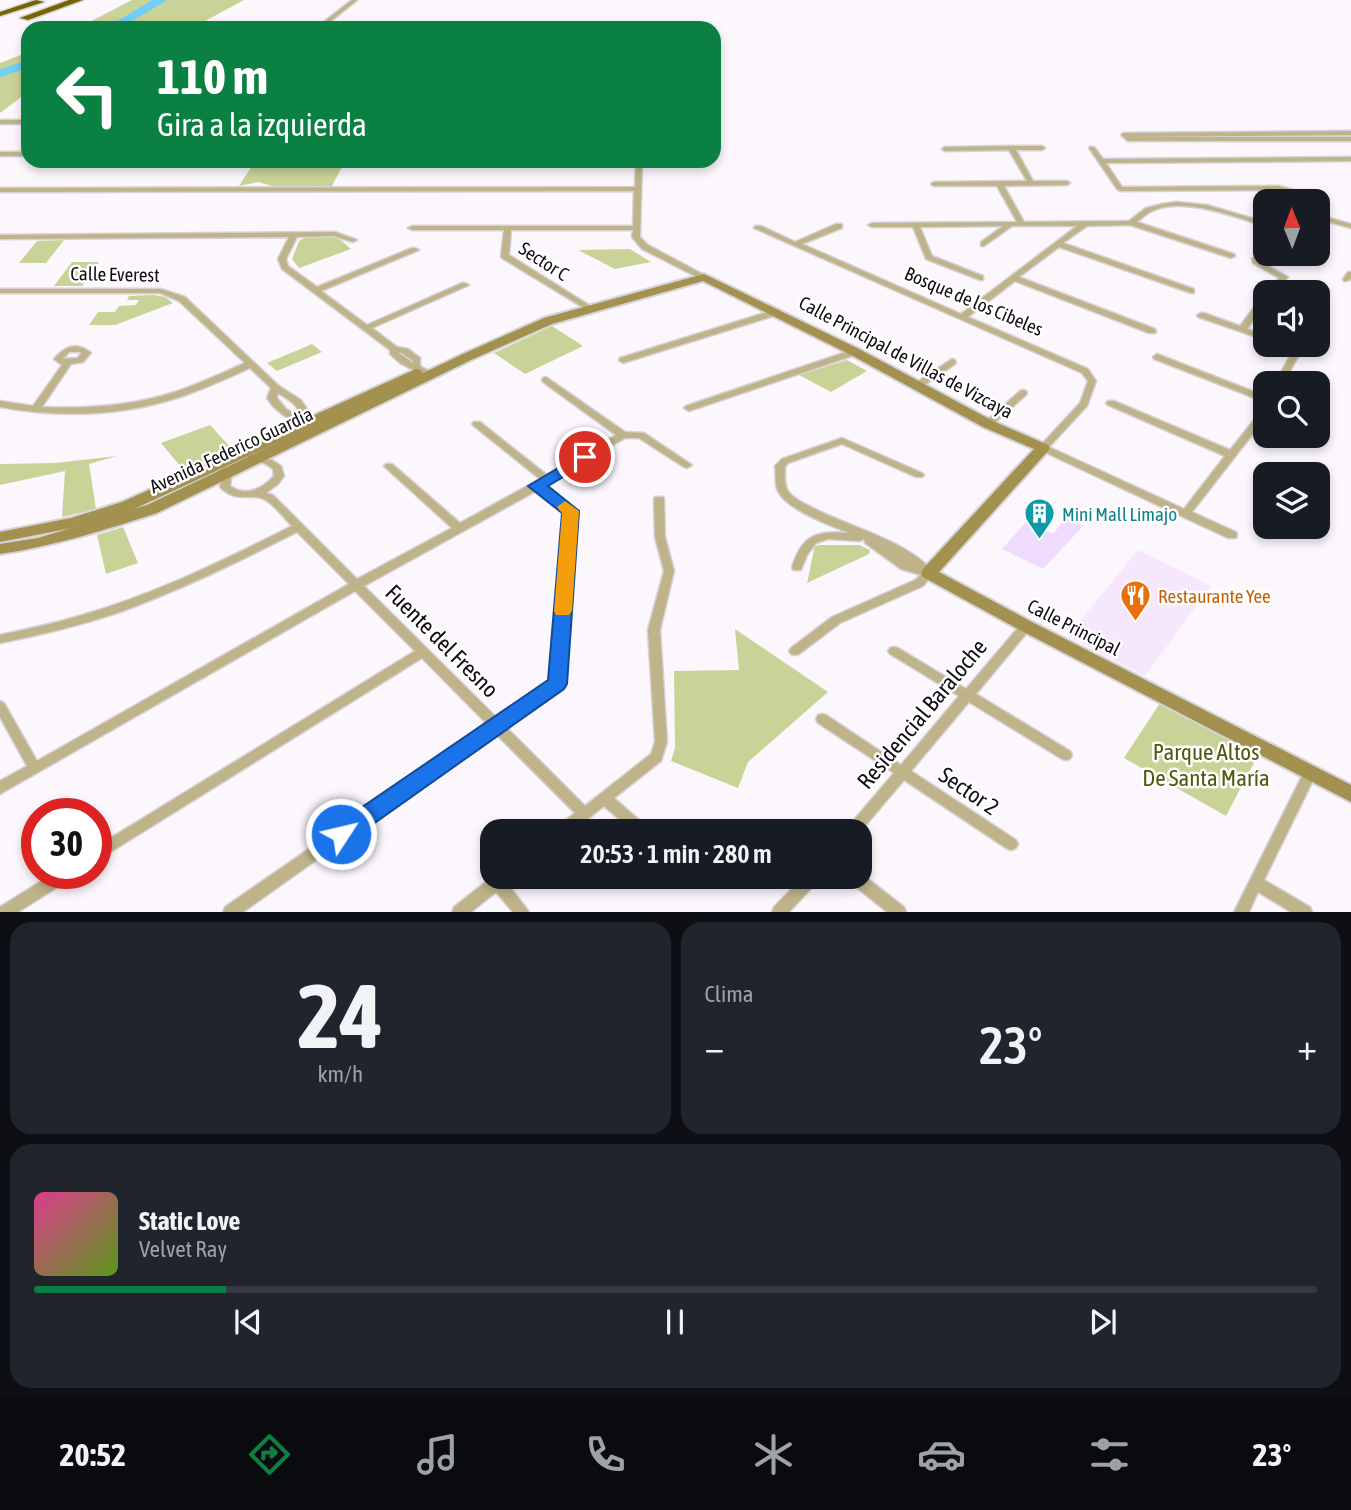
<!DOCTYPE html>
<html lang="es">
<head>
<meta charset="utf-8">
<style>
  body { margin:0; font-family:"Asap Condensed",sans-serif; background:#20242c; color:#f1f3f6; height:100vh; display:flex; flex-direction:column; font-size:26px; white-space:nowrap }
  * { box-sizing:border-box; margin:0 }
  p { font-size:23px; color:#9ea1a6 }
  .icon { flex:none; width:38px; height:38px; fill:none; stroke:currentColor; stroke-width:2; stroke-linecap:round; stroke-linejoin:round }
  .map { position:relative; height:912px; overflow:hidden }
  .details { display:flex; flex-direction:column; gap:10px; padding:10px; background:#0d0f14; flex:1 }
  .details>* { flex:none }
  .banner { position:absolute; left:21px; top:21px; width:700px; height:147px; border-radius:21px; box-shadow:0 4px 10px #0003; background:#0b8043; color:#fff; overflow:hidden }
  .needle { width:46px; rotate:359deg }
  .fabs { position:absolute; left:1253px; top:189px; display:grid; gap:14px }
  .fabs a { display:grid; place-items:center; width:77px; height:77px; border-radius:14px; background:#171b24; box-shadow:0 4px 10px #0003; font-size:35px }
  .speed { position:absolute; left:21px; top:798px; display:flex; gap:14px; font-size:35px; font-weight:700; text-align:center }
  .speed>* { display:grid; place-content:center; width:91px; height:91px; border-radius:50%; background:#171b24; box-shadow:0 4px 10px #0003; line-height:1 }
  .speed .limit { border:10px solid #d22; background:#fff; color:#111 }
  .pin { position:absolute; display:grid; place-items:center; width:60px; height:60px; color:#fff; margin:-30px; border:4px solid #fff; border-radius:50%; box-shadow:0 2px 7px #0007 }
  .me { position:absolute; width:77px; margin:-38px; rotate:55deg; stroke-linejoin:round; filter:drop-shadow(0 0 5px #0008) }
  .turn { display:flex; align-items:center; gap:24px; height:147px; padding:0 21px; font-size:32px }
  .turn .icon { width:91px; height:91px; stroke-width:2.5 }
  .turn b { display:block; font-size:49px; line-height:60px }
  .big { font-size:52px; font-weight:600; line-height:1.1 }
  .details .card { flex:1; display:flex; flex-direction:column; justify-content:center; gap:10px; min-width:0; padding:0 24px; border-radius:21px; background:#20242c }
  .details .dial { align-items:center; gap:0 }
  .dial b { font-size:91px; line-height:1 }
  .song { display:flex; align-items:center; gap:21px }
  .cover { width:84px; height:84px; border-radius:10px; background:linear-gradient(135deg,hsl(330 70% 55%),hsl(90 70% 35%)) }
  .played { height:7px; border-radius:4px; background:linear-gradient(90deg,#0b8043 15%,#363941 15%) }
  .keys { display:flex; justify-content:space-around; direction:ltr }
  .heat { display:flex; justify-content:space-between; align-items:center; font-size:38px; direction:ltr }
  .details .tiles { flex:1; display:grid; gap:10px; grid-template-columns:1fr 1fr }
  .card:last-child { grid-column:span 2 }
  .trip { position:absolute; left:480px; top:819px; width:392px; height:70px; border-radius:21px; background:#171b24; box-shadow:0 4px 10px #0003; font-weight:600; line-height:70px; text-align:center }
  .dock { display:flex; height:112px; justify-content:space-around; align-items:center; background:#090b0e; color:#9ea1a6 }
  .dock .icon { width:49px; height:49px }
  .dock .active { color:#0b8043 }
  .dock b { font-size:32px; color:#f1f3f6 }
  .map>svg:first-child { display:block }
  .built { fill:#f7e7fc }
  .green { fill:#c9d398 }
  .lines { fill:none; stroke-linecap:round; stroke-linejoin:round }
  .river { fill:#71cff5; fill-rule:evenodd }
  .building { fill:#efdbfe }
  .street-casing { stroke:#d6d2d8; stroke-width:3 }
  .secondary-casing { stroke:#d6d2d8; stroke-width:4 }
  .highway-casing { stroke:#d6d2d8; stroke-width:3 }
  .street { fill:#bfb389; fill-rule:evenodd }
  .secondary { fill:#a2914f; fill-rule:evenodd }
  .highway { fill:#776300; fill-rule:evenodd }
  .route { fill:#1a73e8; stroke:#114b97; stroke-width:2 }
  .slow { fill:#f59e0b }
  .labels { text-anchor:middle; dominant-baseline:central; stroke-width:5; stroke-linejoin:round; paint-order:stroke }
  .street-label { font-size:19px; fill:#140d16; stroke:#fff }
  .culture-label { font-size:19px; fill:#0d838f; stroke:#fff; text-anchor:start }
  .food-label { font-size:19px; fill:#c56008; stroke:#fff; text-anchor:start }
  .near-street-label { font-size:23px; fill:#140d16; stroke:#fff }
  .near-park-label { font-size:23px; fill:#51590c; stroke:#fff }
</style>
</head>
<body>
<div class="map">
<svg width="1351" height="912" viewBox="0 0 1351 912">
  <rect width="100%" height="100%" fill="#fbf7fd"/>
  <polygon class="built" points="1138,550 1211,586 1145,676 1068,636"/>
  <g class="green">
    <polygon points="132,0 244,0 192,28 78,28"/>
    <polygon points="28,52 28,92 0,113 0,63"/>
    <polygon points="255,161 345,161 332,186 272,186 258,182 239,186"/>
    <polygon points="306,237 337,237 351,249 299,268 292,259 299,241"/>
    <polygon points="64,240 46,263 19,263 37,241"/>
    <polygon points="630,249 651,262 615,269 578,250"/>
    <polygon points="72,262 99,262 82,286 54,286"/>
    <polygon points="154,295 165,297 173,303 115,325 89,325 98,312 115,312 119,306 136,305 139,300 127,300 129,296"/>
    <polygon points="552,326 583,346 525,374 494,353"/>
    <polygon points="312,344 322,352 277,371 267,363"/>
    <polygon points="847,360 867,371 831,392 799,375"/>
    <polygon points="210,425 233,450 185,472 161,443"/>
    <polygon points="117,456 89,464 96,509 62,517 65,471 0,485 0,464 55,463"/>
    <polygon points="123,527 138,563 106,574 97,535"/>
    <path d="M 821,545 L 859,545 L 870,550 L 869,554 L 807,583 C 810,571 812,557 815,546 Z"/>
    <polygon points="735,629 828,692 748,762 738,788 671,761 675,748 674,671 739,670"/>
    <polygon points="1160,703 1258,755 1226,816 1124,758"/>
  </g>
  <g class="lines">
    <g class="river">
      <polygon points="152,0 167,0 121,28 106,28"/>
      <polygon points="28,60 28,68 0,77 0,69"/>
    </g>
  </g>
  <polygon class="building" points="1066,517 1083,526 1043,569 1002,549 1026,522 1053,534"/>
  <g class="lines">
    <defs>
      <g id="street">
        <polygon points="352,0 357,0 322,28 316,28"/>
        <rect x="0" y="120" width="28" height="4"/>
        <polygon points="1351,131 1351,135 1129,137 1351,137 1351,141 1128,141 1121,135 1124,133"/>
        <path d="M 1011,146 L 1042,146 L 1045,148 L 1042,150 L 1016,150 L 1033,181 L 1067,181 L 1070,183 L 1067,185 L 1004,186 L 1024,222 L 1129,221 L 1146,208 L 1162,204 L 1176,202 L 1207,205 L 1265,222 L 1265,226 C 1234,217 1181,195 1150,212 C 1145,215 1141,219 1137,222 L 1234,254 L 1235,256 L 1231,258 L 1130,225 L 1087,226 L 1063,243 L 1194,289 L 1194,293 L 1191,293 L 1059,247 L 1019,277 L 1155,329 L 1156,331 L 1155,333 L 1149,333 L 1015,281 L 968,317 L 1088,369 L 1096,381 L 1087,406 L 1049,447 L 1184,509 L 1225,456 L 1108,405 L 1106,403 L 1108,401 L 1114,401 L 1230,450 L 1262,410 L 1265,409 L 1265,418 L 1192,512 L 1236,532 L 1237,535 L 1236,538 L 1228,538 L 1040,450 L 1038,448 L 1040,446 L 1080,403 L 1088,381 L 1082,373 L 754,228 L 755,226 L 761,226 L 795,242 L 836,224 L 842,224 L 842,228 L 802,244 L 961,314 L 1077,226 L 1012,226 L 984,246 L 981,246 L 981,242 L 1003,226 L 920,227 L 932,256 L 983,276 L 983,280 L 980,280 L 926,259 L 913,227 L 872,227 L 868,225 L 872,223 L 1017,222 L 997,186 L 934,186 L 931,184 L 934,182 L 1027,181 L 1009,150 L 945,151 L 942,149 L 945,147 Z"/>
        <polygon points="1090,147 1094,147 1103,159 1351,157 1351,161 1106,163 1122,187 1278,186 1302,192 1313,201 1306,201 1298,195 1278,190 1120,191 1117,189 1089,148"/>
        <rect x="0" y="152" width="28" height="4"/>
        <polygon points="636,161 642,161 640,237 648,245 708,277 704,279 701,279 642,249 632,237 633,230 511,230 509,255 592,307 593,309 589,311 502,258 501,256 504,230 412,230 408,228 412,226 633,226 634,191 0,192 0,188 635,187"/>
        <polygon points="1318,215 1351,224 1351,228 1318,219"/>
        <path d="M 335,232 L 357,240 L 353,242 L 334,236 L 297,237 L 286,259 L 288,266 L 317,287 L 412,248 L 415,248 L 419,250 L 321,291 L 367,325 L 462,283 L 465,283 L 469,285 L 372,328 L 397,347 L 408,349 L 420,358 L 420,366 L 434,374 L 435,376 L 434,378 L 428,378 L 400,363 L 390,354 L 390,350 L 282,269 L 278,259 L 289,237 L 0,239 L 0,235 ZM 398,352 L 402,353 L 413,361 L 413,363 Z"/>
        <polygon points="1262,247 1265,247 1265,253 1260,259 1261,262 1288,277 1275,292 1267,292 1279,278 1253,263 1252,259"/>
        <polygon points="1348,272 1351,272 1351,279 1347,281 1344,281 1343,279"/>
        <path d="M 0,289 L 161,289 L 185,297 L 279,386 L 301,400 L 309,412 L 307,419 L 310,422 L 305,425 C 289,419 276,413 267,398 L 271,388 L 250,368 C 227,378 204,389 180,397 C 122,416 60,418 0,407 L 0,401 L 33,406 L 62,365 L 54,359 C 65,346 77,341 91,353 L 83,362 L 71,364 L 42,407 C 86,409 132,406 175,392 C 199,384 222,373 245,363 L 179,301 L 160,293 L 0,293 ZM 69,352 L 79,352 L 82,353 L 77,358 L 63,359 ZM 278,393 C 287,399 299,404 299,416 L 286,409 L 277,398 Z"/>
        <polygon points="1262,297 1265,297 1265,304 1247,329 1265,335 1265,340 1198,317 1197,315 1201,313 1204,313 1240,326"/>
        <polygon points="774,310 780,310 781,312 780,314 626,362 623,363 619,360 620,358"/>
        <polygon points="1278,345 1287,345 1299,355 1283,383 1275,383 1290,356"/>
        <polygon points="855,349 859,352 858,354 692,410 689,411 684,408 686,406"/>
        <polygon points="1157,354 1265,396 1265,402 1154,359 1153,357"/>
        <polygon points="952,359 955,360 956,362 955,364 920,388 914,388 913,386 914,384"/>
        <path d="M 546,377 L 625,432 L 644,433 L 692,465 L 687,468 L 684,467 L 639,438 L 625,438 L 543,486 L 576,511 L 563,683 L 561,686 L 505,726 L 585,806 L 651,754 L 655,742 L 648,630 L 664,571 L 655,537 L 654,499 L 655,497 L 663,497 L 664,499 L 665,537 L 674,571 L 660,630 L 667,742 L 661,761 L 614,798 L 647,827 L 649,831 L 633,831 L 604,806 L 572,831 L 555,831 L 557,827 L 575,813 L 495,733 L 243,912 L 223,912 L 225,907 L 488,725 L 422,658 L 96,861 L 96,847 L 415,651 L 355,591 L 0,794 L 0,781 L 27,766 L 0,717 L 0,701 L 4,703 L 37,761 L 349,584 L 297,532 C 240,561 181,590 120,612 C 81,625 41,635 0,643 L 0,635 C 26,629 53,624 79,616 C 153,595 223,561 292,526 C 284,518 276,507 267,501 C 253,491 237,505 220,487 L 222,473 L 220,470 L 225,467 L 228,468 L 232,473 L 230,486 C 246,497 262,489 274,476 L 273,469 L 266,464 L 249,459 L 247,457 L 252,454 L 272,460 L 281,466 L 284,476 L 278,484 L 266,493 L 273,495 L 357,579 L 452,528 L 386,468 L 384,466 L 386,464 L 392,464 L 460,523 L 540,479 L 474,426 L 472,424 L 474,422 L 480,422 L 547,475 L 616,435 L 543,382 L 542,380 L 543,378 ZM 536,491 L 566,512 L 551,681 L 497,718 L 364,586 Z"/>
        <polygon points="1023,390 1026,391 1027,393 1026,395 991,426 985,426 983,424 985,422 1020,391"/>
        <path d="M 842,438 L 922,473 L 924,475 L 922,477 L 916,477 L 842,444 L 788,463 L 785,467 C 785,473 784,482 787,489 C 791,498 805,504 813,508 C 849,527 909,541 934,573 L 923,586 L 840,623 L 799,654 L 795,655 L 791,654 L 789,651 L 791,648 L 832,617 L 915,580 L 921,575 L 901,569 L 865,543 L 864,539 L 860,541 L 828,539 L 816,543 L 807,555 L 801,570 L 793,570 L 792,567 C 803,534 816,531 849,533 C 830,525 784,509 777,489 C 775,482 776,473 775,466 L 782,459 Z"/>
        <polygon points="1026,622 1030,623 1032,626 1030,629 976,694 1070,751 1072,755 1070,759 1066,760 1062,759 969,702 911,771 1016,840 1018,844 1016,848 1011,850 1006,848 904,780 859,833 859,831 846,831 848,827 894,773 818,723 816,719 818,715 822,714 826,715 901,765 959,696 890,654 888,651 890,648 894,647 898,648 966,689 1022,623"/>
        <polygon points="1311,766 1316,768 1317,772 1264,880 1310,907 1312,912 1291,912 1258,892 1249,912 1234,912 1306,768"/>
        <polygon points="859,872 904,907 906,912 887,912 850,882 848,877 859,877"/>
        <polygon points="54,873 74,873 72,878 18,912 0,912 0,907"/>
        <polygon points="492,877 511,877 507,883 529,912 513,912 496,892 471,912 452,912 454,907"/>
        <polygon points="803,877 819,877 817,882 789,912 772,912 774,907"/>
      </g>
      <g id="secondary">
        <path d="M 704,274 L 859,349 L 993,421 L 1048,445 L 1050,448 L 1048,451 L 939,572 L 1032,622 L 1351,785 L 1351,802 L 1020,630 L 923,577 L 921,573 L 923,569 L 1034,449 L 983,427 L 851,355 L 703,281 L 552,324 L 471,360 L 157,513 C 105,530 54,546 0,554 L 0,544 L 38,538 L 147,505 L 463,354 L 544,318 Z"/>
        <polygon points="416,369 421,370 422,373 421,376 132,510 72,528 0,542 0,532 71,518 122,502"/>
      </g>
      <g id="highway">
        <polygon points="36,0 44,2 0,16 0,12"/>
        <polygon points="69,0 83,0 28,20 20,18"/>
      </g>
    </defs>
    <use href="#street" class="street-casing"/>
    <use href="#secondary" class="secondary-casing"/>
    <use href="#highway" class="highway-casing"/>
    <use href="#street" class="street"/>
    <use href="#secondary" class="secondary"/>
    <use href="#highway" class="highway"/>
  </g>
  <polygon class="route" points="585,452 593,457 590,461 548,486 579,511 567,684 564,689 349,841 341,844 333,841 330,834 333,827 548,680 562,513 528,486"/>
  <polygon class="slow" points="565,501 579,511 572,611 569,615 556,615 554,611 562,513 557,507"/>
  <defs>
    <symbol id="building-pin" viewBox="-11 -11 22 30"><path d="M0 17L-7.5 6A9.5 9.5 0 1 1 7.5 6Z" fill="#0f9aa8" stroke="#fff"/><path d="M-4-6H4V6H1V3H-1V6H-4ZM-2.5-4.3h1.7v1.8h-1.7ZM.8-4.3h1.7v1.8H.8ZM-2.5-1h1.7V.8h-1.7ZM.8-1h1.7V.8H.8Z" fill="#fff"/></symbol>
    <symbol id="restaurant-pin" viewBox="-11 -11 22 30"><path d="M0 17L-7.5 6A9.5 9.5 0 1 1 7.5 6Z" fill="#e8710a" stroke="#fff"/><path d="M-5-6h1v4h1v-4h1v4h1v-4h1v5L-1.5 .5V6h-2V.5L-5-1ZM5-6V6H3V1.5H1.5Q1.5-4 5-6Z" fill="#fff"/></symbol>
  </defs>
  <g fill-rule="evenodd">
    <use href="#building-pin" x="1022" y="496" width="35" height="47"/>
    <use href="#restaurant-pin" x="1118" y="578" width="35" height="47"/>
  </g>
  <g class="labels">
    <g class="street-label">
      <text transform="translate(544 261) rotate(33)">Sector C</text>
      <text transform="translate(115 274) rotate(1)">Calle Everest</text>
      <text transform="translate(974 301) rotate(23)">Bosque de los Cibeles</text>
      <text transform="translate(906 357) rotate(28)">Calle Principal de Villas de Vizcaya</text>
      <text transform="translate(231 450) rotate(-25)">Avenida Federico Guardia</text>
      <text transform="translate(1074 627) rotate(27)">Calle Principal</text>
    </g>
    <g class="culture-label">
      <text x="1062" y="514">Mini Mall Limajo</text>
    </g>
    <g class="food-label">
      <text x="1158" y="596">Restaurante Yee</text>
    </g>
    <g class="near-street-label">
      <text transform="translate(442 641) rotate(45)">Fuente del Fresno</text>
      <text transform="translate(922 714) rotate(-50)">Residencial Baraloche</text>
      <text transform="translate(969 791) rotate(34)">Sector 2</text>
    </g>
    <g class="near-park-label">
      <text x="1206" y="752">Parque Altos<tspan x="1206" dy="26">De Santa María</tspan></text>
    </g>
  </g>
</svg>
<div class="fabs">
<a><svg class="needle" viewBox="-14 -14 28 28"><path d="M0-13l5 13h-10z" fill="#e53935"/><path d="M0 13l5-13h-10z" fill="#9ea1a6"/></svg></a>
<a><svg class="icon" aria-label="sound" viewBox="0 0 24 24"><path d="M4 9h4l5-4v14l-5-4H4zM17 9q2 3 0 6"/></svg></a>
<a><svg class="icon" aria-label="search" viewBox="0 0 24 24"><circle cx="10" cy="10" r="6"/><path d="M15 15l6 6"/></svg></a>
<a><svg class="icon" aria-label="layers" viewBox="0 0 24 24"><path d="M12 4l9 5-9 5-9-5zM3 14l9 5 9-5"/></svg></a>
</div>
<div class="speed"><div class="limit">30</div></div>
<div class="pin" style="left:585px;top:457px;background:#d93025"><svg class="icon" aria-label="arrive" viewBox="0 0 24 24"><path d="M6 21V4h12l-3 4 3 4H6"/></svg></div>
<svg class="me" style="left:341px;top:834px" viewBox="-20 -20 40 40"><circle r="17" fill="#1a73e8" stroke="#fff" stroke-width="3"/><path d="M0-11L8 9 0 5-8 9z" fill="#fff"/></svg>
<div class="trip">20:53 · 1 min · 280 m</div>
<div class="banner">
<div class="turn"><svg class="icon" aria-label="left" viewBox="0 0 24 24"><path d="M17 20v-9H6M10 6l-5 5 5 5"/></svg><div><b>110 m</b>Gira a la izquierda</div></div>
</div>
</div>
<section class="details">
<div class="tiles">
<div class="card dial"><b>24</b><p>km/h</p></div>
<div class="card"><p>Clima</p>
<div class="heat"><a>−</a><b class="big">23°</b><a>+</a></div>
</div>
<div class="card">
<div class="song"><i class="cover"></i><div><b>Static Love</b><p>Velvet Ray</p></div></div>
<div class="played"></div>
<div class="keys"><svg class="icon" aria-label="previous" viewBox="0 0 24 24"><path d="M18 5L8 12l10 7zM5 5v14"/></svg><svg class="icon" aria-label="pause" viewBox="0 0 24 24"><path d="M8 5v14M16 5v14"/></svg><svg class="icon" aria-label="next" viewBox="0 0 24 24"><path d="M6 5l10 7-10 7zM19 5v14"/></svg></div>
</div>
</div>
</section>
<nav class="dock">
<b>20:52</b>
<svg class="icon active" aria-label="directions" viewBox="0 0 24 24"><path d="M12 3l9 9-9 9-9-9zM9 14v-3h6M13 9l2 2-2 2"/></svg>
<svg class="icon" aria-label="music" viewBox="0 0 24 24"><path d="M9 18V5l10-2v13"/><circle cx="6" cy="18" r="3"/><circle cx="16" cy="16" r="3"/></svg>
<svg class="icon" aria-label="phone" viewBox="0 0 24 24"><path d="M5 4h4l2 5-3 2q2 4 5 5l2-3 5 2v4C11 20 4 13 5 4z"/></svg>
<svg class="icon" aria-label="climate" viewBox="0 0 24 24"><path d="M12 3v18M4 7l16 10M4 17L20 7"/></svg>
<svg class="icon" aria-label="car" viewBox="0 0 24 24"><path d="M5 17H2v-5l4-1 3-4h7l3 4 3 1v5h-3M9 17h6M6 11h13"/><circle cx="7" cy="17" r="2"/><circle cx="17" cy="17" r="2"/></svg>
<svg class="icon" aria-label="filters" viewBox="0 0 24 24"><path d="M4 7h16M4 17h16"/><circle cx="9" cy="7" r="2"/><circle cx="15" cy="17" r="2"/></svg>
<b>23°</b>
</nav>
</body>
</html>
